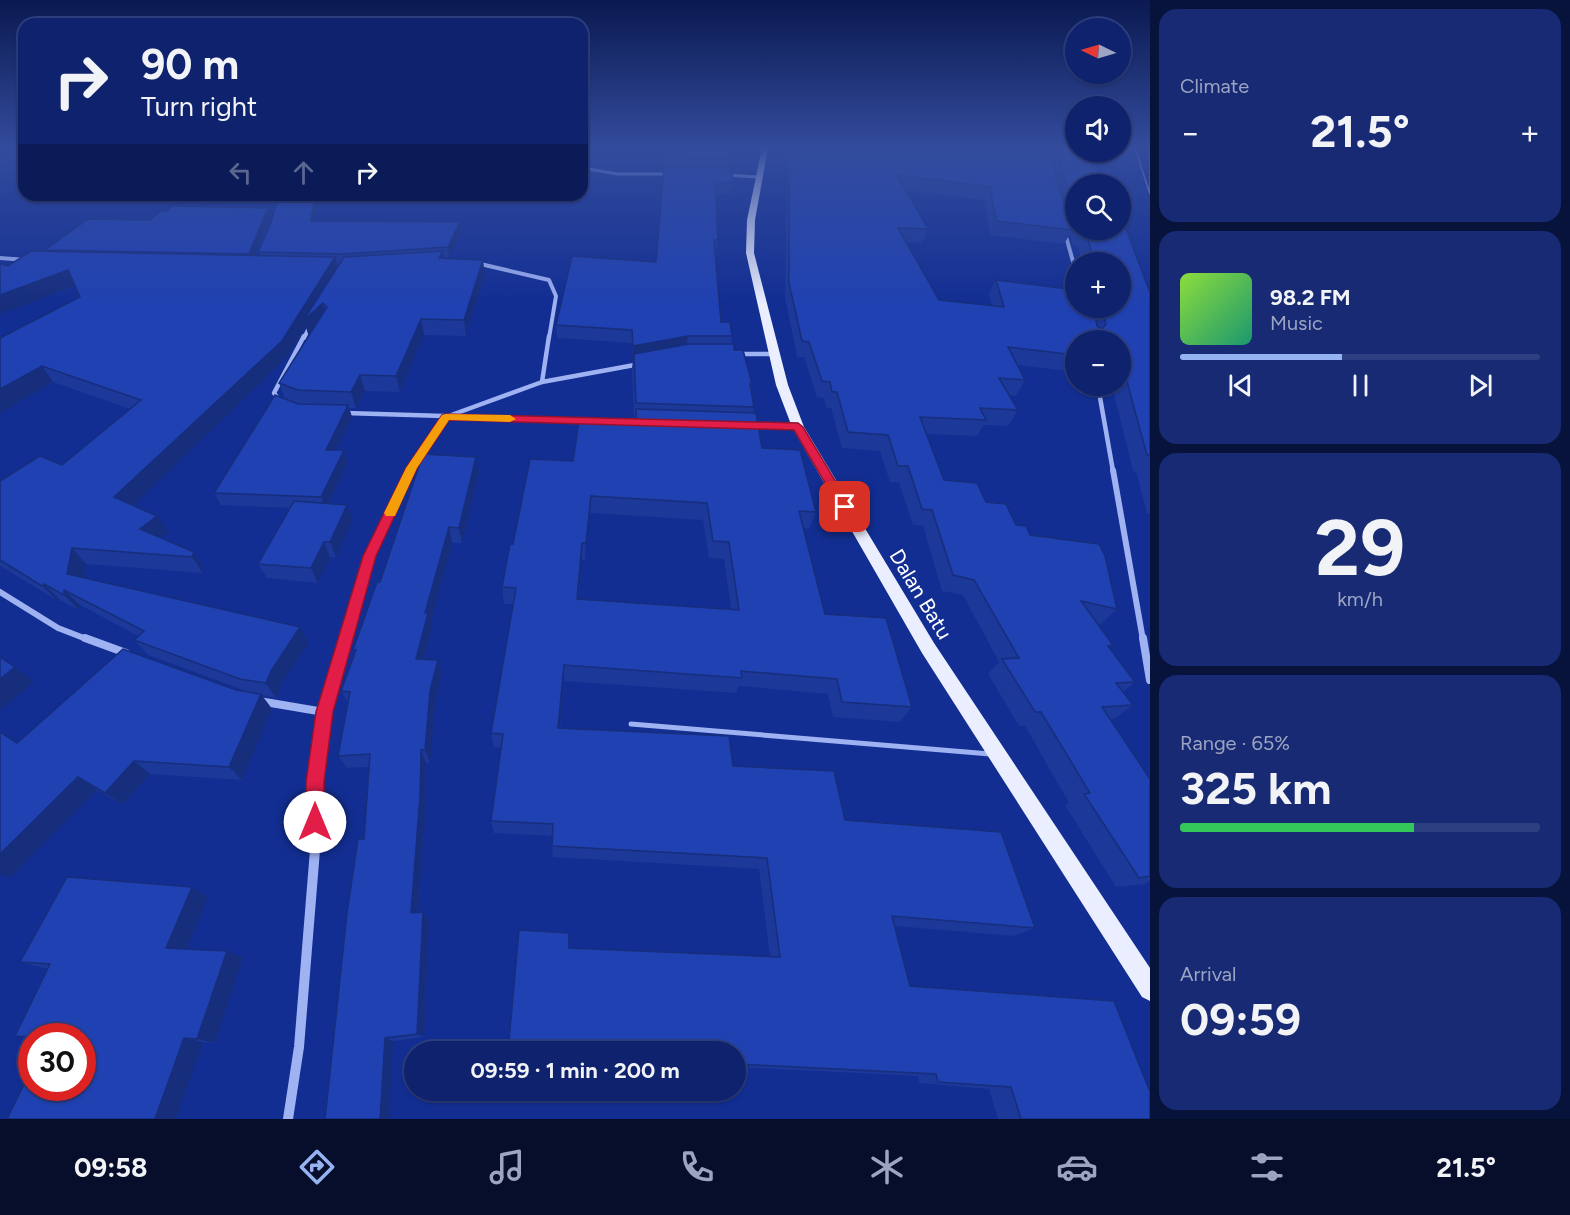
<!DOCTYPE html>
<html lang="en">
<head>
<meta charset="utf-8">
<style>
  body { margin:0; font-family:Figtree,sans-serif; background:#172a73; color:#f1f3f6; height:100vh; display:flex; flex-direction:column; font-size:22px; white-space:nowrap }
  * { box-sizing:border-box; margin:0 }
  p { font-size:20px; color:#9ba4c2 }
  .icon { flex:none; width:33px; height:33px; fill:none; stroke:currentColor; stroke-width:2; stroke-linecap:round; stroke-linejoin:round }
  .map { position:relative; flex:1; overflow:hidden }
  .sheet { display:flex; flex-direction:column; gap:9px; padding:9px; background:#08133c; width:420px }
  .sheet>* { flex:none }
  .guide { position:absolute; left:18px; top:18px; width:570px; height:183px; border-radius:18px; box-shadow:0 2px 4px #0004,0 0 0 2px #2e3f81; background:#0e226e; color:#f1f3f6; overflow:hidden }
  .needle { width:39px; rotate:275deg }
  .tools { position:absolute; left:1065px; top:18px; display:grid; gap:12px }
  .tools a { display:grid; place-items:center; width:66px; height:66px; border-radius:50%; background:#0e226e; box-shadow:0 2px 4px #0004,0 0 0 2px #2e3f81; font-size:30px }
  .speed { position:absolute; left:18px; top:1023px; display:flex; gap:12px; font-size:30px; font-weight:700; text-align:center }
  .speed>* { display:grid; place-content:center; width:78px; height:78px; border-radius:50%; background:#0e226e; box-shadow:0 2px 4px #0004,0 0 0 2px #2e3f81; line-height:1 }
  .speed .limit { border:9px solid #d22; background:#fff; color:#111 }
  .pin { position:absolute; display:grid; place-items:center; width:51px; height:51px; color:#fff; margin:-26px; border-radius:12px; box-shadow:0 3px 9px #0006 }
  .me { position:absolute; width:66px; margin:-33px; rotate:0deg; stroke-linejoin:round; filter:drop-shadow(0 0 4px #0008) }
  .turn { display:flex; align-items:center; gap:21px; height:126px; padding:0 24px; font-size:27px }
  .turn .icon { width:78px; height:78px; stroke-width:2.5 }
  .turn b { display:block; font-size:42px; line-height:51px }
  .lanes { display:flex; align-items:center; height:57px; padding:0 24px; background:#0003; justify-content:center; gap:30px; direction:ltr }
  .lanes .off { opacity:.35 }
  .big { font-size:45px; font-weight:700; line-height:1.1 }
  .sheet .card { flex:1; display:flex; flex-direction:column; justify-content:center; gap:9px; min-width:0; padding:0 21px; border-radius:18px; background:#172a73 }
  .sheet .dial { align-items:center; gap:0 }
  .dial b { font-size:78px; line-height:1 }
  .song { display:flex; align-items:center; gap:18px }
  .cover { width:72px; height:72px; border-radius:9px; background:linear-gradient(135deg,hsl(90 70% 55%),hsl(160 70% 35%)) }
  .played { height:6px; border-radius:3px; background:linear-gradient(90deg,#95b2f1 45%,#2e3f81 45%) }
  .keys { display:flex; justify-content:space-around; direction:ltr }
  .heat { display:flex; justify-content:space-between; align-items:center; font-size:33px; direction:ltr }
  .charge { height:9px; border-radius:4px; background:linear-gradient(90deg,#34c759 65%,#2e3f81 0) }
  .trip { position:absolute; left:404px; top:1041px; width:342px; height:60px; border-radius:30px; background:#0e226e; box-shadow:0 2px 4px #0004,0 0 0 2px #2e3f81; font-weight:700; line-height:60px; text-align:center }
  .tab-bar { display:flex; height:96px; justify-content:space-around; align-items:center; background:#060e2c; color:#9ba4c2 }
  .tab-bar .icon { width:42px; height:42px }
  .tab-bar .current { color:#95b2f1 }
  .tab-bar b { font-size:27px; color:#f1f3f6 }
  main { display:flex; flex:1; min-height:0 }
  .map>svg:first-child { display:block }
  .water { fill:#0b206e; stroke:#90a9f6; stroke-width:1.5 }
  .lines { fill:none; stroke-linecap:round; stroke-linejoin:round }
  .lane { stroke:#9fb2f2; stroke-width:5 }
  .street-far5 { stroke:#9fb2f2; stroke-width:3 }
  .street-far4 { stroke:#9fb2f2; stroke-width:4 }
  .street-far3 { stroke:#9fb2f2; stroke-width:4.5 }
  .street-far2 { stroke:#9fb2f2; stroke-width:6 }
  .street-far1 { stroke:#9fb2f2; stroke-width:8 }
  .street { stroke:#9fb2f2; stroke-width:10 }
  .primary { fill:#eaeeff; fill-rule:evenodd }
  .wall { fill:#1c3898; fill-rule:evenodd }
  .shaded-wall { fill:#162e7c }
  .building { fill:#2041b1; stroke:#162e7c; stroke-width:1.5; fill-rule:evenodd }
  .route { fill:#e11d48; stroke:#92132f; stroke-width:1.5 }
  .slow { fill:#f59e0b }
  .labels { text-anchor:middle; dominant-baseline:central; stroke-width:6; stroke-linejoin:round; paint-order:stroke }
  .street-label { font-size:21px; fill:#fff; stroke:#122e92 }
</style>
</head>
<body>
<main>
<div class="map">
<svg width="1150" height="1119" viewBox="0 0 1150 1119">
  <rect width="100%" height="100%" fill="#122e92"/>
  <polygon class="water" points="1135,148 1150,148 1150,194"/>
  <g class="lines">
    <polyline class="lane" points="631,724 990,754"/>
    <g class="street-far5">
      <polyline points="582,168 618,174 671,174"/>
      <polyline points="726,175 758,177"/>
    </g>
    <g class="street-far4">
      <polyline points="1065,233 1076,272"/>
      <polyline points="0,258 26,260"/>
      <polyline points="476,263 549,280 556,296 549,338"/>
      <polyline points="304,338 310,326"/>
    </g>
    <g class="street-far3">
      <polyline points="739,354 775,354"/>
      <polyline points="542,382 549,336"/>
      <polyline points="1098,386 1113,471"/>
      <polyline points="280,401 274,393 304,336"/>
      <polyline points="345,413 640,422"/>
      <polyline points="753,425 798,427"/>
      <polyline points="410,471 446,417 542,382 640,364"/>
    </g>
    <g class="street-far2">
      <polyline points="1113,470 1143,640"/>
      <polyline points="0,592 58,628 89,640"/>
      <polyline points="345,640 369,556 411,470"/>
    </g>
    <g class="street-far1">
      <polyline points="85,638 126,653"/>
      <polyline points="1143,638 1150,680"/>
      <polyline points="259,701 324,712"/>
      <polyline points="315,852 315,782 324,712 345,638"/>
    </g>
    <polyline class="street" points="288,1119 299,1047 315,850"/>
    <polygon class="primary" points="762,148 768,148 755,220 754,253 788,385 804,427 934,643 1150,968 1150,1001 1142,997 922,653 792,427 776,385 746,253 747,220"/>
  </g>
  <g class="wall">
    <path d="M 665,148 L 730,158 L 729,168 L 734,183 L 732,194 L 716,193 L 718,240 L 716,252 L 715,252 L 721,322 L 732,336 L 731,344 L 752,384 L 751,389 L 754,407 L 753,413 L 762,448 L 816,512 L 809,529 L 803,528 L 825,614 L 912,707 L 900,722 L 833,717 L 828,694 L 739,686 L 736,693 L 564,681 L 560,728 L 733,766 L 845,820 L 1035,928 L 1014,936 L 895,926 L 910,986 L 1150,1119 L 998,1119 L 989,1089 L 919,1083 L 918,1076 L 735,1067 L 735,1052 L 569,948 L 770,957 L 759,869 L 553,857 L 552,846 L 552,836 L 494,833 L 491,821 L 501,748 L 494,747 L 491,733 L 513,604 L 504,604 L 502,587 L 513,544 L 573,461 L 635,424 L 635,417 L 634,417 L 632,368 L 633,359 L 632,359 L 632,343 L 557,338 L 556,325 L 656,262 ZM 590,513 L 703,520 L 709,558 L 724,559 L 731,609 L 579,599 L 582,560 L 585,560 Z"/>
    <path d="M 787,148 L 1076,148 L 1076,230 L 1120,230 L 1150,293 L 1150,514 L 1147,513 L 1136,472 L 1133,471 L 1112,386 L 1120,386 L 1120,340 L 1076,340 L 1076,372 L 1018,365 L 1025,380 L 1016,396 L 1010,395 L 1018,410 L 1008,426 L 984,425 L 977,436 L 926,434 L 944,480 L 986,502 L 1030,535 L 1117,609 L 1101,624 L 1096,623 L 1113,645 L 1110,648 L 1135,682 L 1123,692 L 1133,705 L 1114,719 L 1110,719 L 1150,779 L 1150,881 L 1144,884 L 1116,887 L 1065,805 L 1069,803 L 1025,726 L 1019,726 L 988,674 L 999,662 L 963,595 L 942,591 L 923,526 L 913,525 L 899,483 L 890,482 L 880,451 L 842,448 L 831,408 L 826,408 L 824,398 L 817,397 L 804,357 L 797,357 L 785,298 ZM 905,190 L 984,200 L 990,235 L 1064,244 L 1070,234 L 1073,246 L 1078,246 L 1082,262 L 1120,262 L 1120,308 L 1076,308 L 996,280 L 989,294 L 992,305 L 939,300 L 907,242 L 922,243 L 928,229 Z"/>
    <polygon points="271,216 255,256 259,256 258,252 315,221 461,232 449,257 444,257 444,258 485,275 466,336 424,335 400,392 365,391 356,408 349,408 352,417 336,450 344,450 348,462 329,504 353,520 336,557 330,557 318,583 267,578 258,564 290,508 221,505 214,493 285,399 279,383 309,336 306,327 288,356 134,505 169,532 161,538 194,552 204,568 203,573 86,564 84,578 309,643 281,685 276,698 261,695 272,709 242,780 150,774 123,805 97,790 10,878 17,743 236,690 249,692 148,655 134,640 138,636 80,605 79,610 60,600 58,601 0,566 0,481 62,465 130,409 53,382 0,413 80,297 75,286 0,314 8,266 46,251 45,250 150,220"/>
    <polygon points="476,457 479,473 462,543 452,543 431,622 432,628 425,659 442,674 435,705 430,763 426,763 426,808 418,912 423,912 429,920 424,1037 393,1041 389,1119 364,839 369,767 347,768 338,756 348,703 341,691 354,654 353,650 380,582"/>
    <polygon points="192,887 208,897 186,949 243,958 215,1043 82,1036 32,1036 32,1038 15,1036 48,969 20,962"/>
  </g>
  <g class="shaded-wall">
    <polygon points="315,195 319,195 314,230 311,221"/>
    <polygon points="268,208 271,216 252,262 249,254"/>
    <polygon points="460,222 461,232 449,257 448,247"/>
    <polygon points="443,251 445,265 439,258"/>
    <polygon points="335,257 339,272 323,303 327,318 309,337 306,327 288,356 126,513 114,497"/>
    <polygon points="483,260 485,275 466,336 464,320"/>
    <polygon points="68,270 77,285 0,314 0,295"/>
    <polygon points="421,319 424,335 400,392 396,376"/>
    <polygon points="688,336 686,349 634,354 633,359 632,359 633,346"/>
    <polygon points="42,366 53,382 0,413 0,389"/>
    <polygon points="360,375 365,391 356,408 351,392"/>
    <polygon points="348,405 352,417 330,462 326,450"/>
    <polygon points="344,450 348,462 326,509 321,497"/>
    <polygon points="476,457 479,473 462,543 459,528"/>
    <polygon points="591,496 590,513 585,560 586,543"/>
    <polygon points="347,505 353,520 336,557 330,542"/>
    <polygon points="157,516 169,532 152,545 140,529"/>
    <polygon points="449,527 452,543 431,622 432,628 421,673 416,659 425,613"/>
    <polygon points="324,542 330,557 318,583 311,568"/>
    <polygon points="582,543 582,560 577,615 577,599"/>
    <polygon points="72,548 86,564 82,590 67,574"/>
    <polygon points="194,552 204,568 203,573 192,557"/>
    <polygon points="44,584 60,600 58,601 42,586"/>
    <polygon points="64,590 80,605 79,610 64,595"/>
    <polygon points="300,627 309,643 281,685 276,698 266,683 271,671"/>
    <polygon points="438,660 442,674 435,705 430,763 425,750 430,691"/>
    <polygon points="564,665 564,681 558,742 558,728"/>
    <polygon points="15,667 34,682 0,710 0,679"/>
    <polygon points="261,694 272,709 242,780 229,767"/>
    <polygon points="421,750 426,763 426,808 417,921 411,913"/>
    <polygon points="134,761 150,774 123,805 105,793"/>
    <polygon points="78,777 97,790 10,878 0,874 0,854"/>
    <polygon points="192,887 208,897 184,956 166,948"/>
    <polygon points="423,912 429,920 424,1037 417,1034"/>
    <polygon points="227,951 243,958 215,1043 197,1039"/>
    <polygon points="184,1038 203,1042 176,1119 155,1119"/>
    <polygon points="385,1038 393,1041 389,1119 380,1119"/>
  </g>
  <g class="building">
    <polygon points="665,148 728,148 730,158 665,156"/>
    <polygon points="789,148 1050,148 1054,170 1072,230 996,221 990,187 897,175 928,229 898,228 939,300 1004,307 996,280 1076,290 1076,308 1094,308 1097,326 1102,329 1106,324 1102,308 1120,308 1120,262 1094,262 1086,232 1081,232 1081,230 1120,230 1120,217 1123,221 1150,293 1150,456 1147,455 1123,367 1120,366 1120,340 1076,340 1076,355 1008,347 1025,380 999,378 1018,410 980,408 986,420 920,417 944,480 977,483 986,502 1006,504 1016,525 1026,526 1030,535 1099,544 1105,556 1117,609 1081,601 1113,645 1108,646 1135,682 1116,683 1133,705 1102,707 1150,779 1150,876 1139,878 1084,794 1090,793 1041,712 1035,712 1002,659 1019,658 974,580 953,575 932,510 922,509 908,466 898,466 888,435 848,432 837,392 832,392 830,382 822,381 809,342 802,341 789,283"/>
    <polygon points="1057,148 1076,148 1076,152 1092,152 1103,184 1076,184 1076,213 1061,168"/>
    <polygon points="664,167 731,168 734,183 715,182 718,240 714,240 721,322 730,322 732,336 688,336 633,346 632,330 556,325 572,256 656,262"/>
    <polygon points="279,195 315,195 311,221 460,222 448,247 343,254 258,252 271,223"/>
    <polygon points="172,206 268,208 249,254 45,250 88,219 150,220 161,211 168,211"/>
    <polygon points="31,251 335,257 282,341 114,497 157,516 140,529 194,552 192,557 72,548 67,574 300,627 271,671 266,683 240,679 134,640 144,631 64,590 64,595 44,584 42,586 0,560 0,481 40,456 62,465 141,400 42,366 0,389 0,338 80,297 68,270 0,295 0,264 8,266"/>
    <polygon points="443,251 439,258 483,260 464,320 421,319 396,376 360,375 351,392 298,390 279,383 327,307 323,303 303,321 344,257"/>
    <polygon points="689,344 734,344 734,350 743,350 752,384 750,384 754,407 636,403 634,354"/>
    <polygon points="275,395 298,404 348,405 326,450 344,450 321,497 214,493"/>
    <path d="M 636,409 L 756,413 L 762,448 L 800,450 L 816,512 L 799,511 L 825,614 L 886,618 L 912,707 L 842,702 L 837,679 L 741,671 L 742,678 L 564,665 L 558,728 L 729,736 L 733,766 L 834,771 L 845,820 L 1001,832 L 1035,928 L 892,916 L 910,986 L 1114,1001 L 1150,1092 L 1150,1119 L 1021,1119 L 1011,1087 L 938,1082 L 936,1074 L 735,1064 L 735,1052 L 508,1052 L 519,930 L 569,933 L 569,948 L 780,957 L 767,858 L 552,846 L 553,824 L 491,821 L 503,734 L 491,733 L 516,588 L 502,587 L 510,544 L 513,544 L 530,459 L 573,461 L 579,421 L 637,424 ZM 591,496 L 707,503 L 713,541 L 729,542 L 739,610 L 577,599 L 582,543 L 586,543 Z"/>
    <polygon points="423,454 476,457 459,528 449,527 425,613 428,613 416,659 438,660 430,691 425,750 421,750 420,796 411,913 423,912 417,1034 385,1038 380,1119 325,1119 347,913 358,839 364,839 370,754 338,756 350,692 341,691 356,650 353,650 377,582 380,582"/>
    <polygon points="294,501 347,505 330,542 324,542 311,568 258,564"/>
    <polygon points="123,649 236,690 261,694 229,767 134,761 105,793 78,777 0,854 0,732 17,743"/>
    <polygon points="0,657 15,667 0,679"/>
    <polygon points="67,877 192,887 166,948 227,951 197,1039 184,1038 155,1119 7,1119 32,1068 32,1088 82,1088 82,1036 32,1037 15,1036 50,964 20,962"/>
  </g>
  <linearGradient id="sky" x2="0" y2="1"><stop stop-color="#0a1950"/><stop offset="0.49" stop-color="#334c9d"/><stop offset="1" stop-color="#334c9d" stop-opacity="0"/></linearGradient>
  <rect width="1150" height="304" fill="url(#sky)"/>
  <polygon class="route" points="446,414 798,423 803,427 851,507 850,510 841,510 794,430 449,420 417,468 376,556 333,712 324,782 324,822 322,829 315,832 309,829 306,822 306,782 316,712 363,556 406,468 442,415"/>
  <polygon class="slow" points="446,414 510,415 516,419 510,422 449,420 417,468 395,516 386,516 384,513 406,468 442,415"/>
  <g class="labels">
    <g class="street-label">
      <text transform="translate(921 594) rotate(59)">Dalan Batu</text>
    </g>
  </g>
</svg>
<div class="tools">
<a><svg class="needle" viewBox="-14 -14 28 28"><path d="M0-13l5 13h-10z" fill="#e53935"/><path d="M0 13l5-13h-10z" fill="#9ba4c2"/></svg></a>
<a><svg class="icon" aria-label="sound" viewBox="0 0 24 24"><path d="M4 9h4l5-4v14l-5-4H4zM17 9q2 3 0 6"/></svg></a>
<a><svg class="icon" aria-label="search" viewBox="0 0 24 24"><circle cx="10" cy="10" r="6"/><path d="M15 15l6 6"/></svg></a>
<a>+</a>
<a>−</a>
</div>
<div class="speed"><div class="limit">30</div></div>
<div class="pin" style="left:845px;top:507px;background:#d93025"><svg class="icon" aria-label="arrive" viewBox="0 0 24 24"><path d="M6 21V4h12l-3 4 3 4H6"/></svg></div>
<svg class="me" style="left:315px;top:822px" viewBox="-20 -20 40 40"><circle r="19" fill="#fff"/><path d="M0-13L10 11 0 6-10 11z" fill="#e11d48"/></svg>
<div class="trip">09:59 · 1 min · 200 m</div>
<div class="guide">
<div class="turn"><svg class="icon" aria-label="right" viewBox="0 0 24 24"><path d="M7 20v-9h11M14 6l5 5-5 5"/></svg><div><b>90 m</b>Turn right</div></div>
<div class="lanes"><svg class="icon off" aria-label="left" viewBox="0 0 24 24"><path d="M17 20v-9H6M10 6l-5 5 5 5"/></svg><svg class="icon off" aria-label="ahead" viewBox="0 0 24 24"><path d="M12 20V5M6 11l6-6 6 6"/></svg><svg class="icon" aria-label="right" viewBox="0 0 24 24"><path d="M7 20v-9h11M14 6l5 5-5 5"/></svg></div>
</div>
</div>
<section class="sheet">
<div class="card"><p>Climate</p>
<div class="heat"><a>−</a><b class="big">21.5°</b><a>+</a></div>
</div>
<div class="card">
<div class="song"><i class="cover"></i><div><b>98.2 FM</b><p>Music</p></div></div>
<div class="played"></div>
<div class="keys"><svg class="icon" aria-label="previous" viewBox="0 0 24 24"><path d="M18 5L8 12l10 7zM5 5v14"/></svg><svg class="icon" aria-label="pause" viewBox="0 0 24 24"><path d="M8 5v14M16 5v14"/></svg><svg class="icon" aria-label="next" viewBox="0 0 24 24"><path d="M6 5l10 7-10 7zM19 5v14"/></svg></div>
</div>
<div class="card dial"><b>29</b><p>km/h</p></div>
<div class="card"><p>Range · 65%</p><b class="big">325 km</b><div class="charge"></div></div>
<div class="card"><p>Arrival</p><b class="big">09:59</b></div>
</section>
</main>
<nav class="tab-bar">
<b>09:58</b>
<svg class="icon current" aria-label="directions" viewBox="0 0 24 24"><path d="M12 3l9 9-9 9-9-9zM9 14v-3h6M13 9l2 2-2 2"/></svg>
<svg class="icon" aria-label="music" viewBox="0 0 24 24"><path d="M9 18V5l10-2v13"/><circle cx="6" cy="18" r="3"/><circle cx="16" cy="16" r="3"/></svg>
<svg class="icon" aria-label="phone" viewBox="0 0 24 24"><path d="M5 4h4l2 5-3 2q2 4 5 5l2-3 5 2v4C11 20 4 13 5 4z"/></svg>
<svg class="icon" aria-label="climate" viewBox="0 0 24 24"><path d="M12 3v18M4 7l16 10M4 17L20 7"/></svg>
<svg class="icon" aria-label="car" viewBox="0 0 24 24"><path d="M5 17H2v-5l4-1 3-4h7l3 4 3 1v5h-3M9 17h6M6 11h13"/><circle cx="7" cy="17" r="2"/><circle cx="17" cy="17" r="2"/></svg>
<svg class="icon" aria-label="filters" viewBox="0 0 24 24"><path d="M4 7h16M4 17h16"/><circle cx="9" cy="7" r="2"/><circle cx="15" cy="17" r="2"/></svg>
<b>21.5°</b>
</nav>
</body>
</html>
